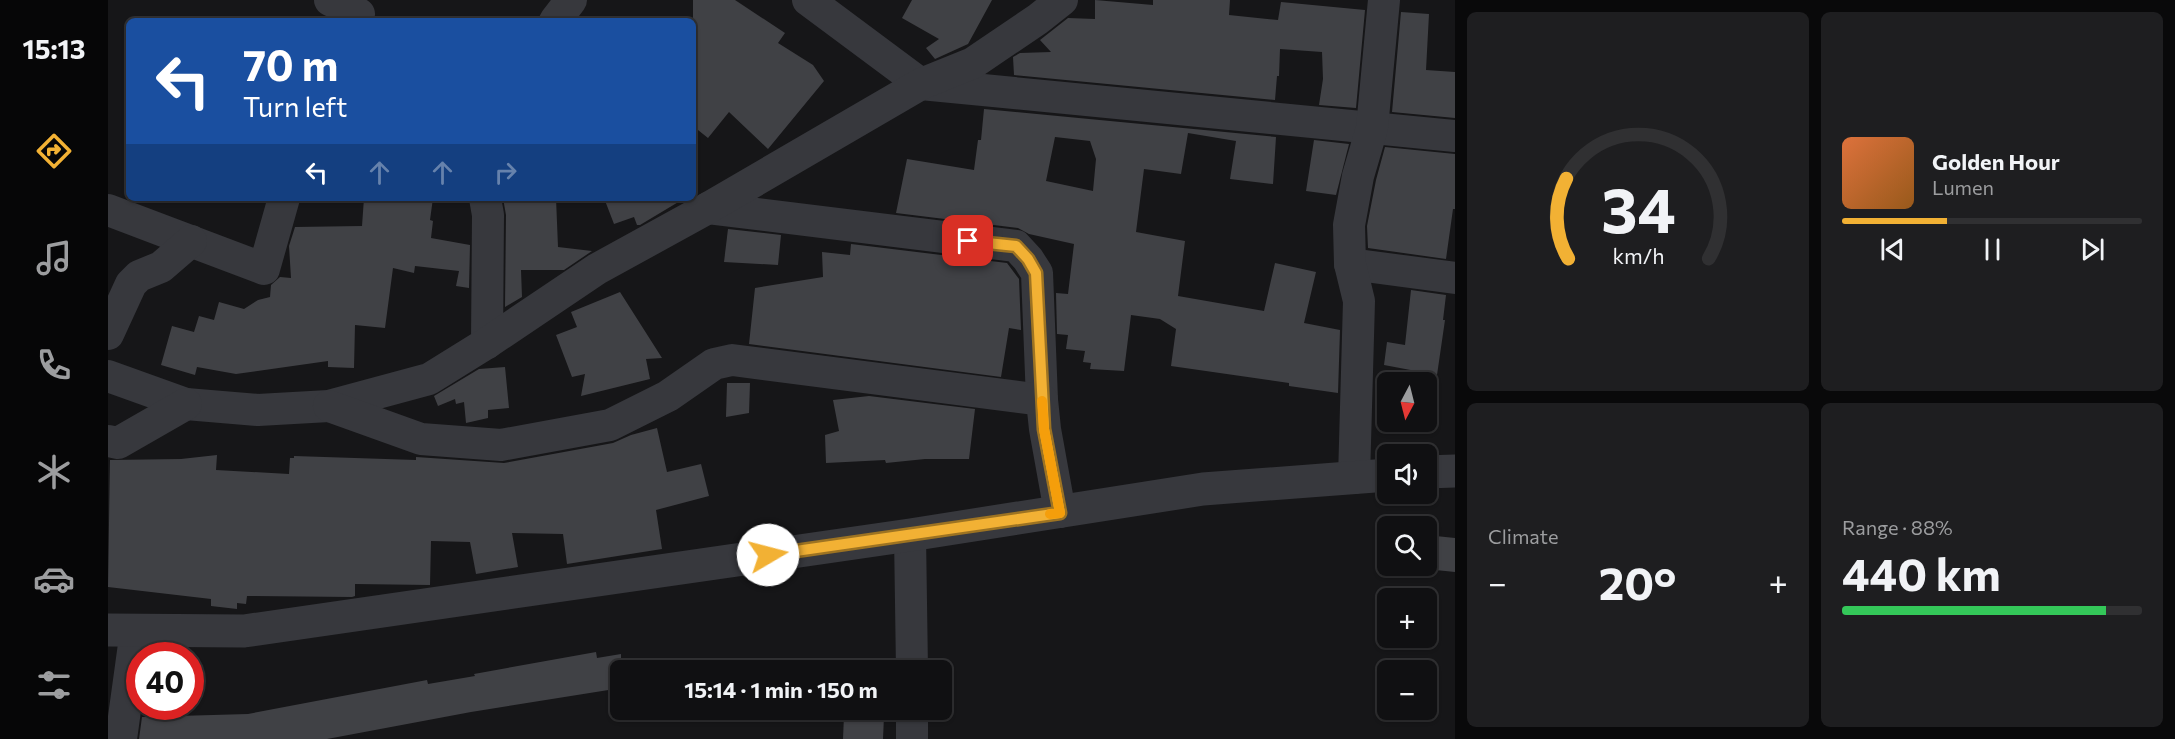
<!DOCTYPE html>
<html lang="en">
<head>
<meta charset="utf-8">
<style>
  body { margin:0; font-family:Commissioner,sans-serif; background:#1e1e20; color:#f1f3f6; height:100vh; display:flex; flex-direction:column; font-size:22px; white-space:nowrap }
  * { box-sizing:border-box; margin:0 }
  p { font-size:20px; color:#9c9d9f }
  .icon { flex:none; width:33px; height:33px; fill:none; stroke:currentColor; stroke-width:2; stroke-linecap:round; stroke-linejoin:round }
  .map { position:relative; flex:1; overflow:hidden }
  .details { display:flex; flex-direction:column; gap:12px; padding:12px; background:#09090a; width:720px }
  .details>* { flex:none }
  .banner { position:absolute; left:18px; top:18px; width:570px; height:183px; border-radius:9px; box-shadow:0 2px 4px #0004,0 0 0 2px #303032; background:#1a4fa0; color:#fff; overflow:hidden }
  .needle { width:39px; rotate:187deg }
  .controls { position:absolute; left:1269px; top:372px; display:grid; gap:12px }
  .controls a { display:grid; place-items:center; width:60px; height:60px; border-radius:9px; background:#101012; box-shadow:0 2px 4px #0004,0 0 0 2px #303032; font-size:30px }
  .speed { position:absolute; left:18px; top:642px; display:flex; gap:12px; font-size:30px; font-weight:700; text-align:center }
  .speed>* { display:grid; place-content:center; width:78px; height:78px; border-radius:50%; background:#101012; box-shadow:0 2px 4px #0004,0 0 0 2px #303032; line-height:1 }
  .speed .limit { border:9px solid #d22; background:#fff; color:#111 }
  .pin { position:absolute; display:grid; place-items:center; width:51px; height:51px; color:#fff; margin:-26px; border-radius:12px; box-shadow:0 3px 9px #0006 }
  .me { position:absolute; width:66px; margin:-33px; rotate:82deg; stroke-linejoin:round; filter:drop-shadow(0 0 4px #0008) }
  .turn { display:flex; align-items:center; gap:21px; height:126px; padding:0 18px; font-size:27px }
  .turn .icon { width:78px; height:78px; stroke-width:2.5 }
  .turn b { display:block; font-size:42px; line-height:51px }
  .lanes { display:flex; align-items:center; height:57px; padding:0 18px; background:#0003; justify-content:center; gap:30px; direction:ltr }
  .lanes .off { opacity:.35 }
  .big { font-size:45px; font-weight:700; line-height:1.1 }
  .details .card { flex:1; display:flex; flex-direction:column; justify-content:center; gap:9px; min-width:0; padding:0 21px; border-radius:9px; background:#1e1e20 }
  .details .dial { align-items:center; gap:0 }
  .dial svg { height:156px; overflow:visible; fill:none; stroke:#303032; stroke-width:7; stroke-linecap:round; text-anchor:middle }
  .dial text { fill:#f1f3f6; stroke:none }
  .song { display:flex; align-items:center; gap:18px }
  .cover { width:72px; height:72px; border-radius:9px; background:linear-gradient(135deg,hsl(20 70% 55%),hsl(30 70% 35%)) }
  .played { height:6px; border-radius:3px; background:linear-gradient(90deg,#f2b134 35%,#303032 35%) }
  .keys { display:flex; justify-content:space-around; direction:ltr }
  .heat { display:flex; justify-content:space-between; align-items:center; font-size:33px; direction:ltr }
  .charge { height:9px; border-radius:4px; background:linear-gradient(90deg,#34c759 88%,#303032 0) }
  .details .tiles { flex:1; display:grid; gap:12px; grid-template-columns:repeat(2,1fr) }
  .trip { position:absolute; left:502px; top:660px; width:342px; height:60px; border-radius:9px; background:#101012; box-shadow:0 2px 4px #0004,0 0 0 2px #303032; font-weight:700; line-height:60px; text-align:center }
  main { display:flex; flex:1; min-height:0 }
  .menu { display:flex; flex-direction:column; width:108px; justify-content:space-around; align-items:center; background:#060607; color:#9c9d9f }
  .menu .icon { width:42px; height:42px }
  .menu .on { color:#f2b134 }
  .menu b { font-size:27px; color:#f1f3f6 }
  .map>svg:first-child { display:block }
  .building { fill:#404145; fill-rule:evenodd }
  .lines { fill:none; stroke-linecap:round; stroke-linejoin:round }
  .minor { stroke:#37383d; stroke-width:32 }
  .tertiary { stroke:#37383d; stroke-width:33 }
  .route-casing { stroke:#9d7322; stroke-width:15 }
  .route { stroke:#f2b134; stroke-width:10 }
  .slow { stroke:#f59e0b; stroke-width:10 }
</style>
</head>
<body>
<main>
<nav class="menu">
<b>15:13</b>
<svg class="icon on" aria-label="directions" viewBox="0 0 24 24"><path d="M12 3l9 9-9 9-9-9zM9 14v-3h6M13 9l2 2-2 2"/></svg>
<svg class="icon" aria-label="music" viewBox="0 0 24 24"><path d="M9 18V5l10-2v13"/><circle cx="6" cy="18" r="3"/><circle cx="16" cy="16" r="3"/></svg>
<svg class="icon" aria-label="phone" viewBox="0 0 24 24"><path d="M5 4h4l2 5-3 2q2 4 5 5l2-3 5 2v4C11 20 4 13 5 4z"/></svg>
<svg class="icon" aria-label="climate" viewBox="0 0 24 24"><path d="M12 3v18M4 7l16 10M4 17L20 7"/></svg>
<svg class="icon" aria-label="car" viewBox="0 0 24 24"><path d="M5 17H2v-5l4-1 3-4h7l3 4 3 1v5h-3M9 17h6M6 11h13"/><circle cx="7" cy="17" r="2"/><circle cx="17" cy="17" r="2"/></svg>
<svg class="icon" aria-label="filters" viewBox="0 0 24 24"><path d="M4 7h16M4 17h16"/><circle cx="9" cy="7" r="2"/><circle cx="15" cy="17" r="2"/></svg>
</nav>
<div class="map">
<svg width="1347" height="739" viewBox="0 0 1347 739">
  <rect width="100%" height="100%" fill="#161618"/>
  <g class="building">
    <polygon points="585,0 627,0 677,33 670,43 705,65 716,81 660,149 621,112 600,138 585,126"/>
    <polygon points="804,0 884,0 860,44 827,59 818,48 831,39 794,18"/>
    <polygon points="987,0 1045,5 1045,0 1122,0 1121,15 1170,20 1173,2 1257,10 1248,108 1211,105 1215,79 1214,52 1172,49 1171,76 1169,76 1167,100 906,75 905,57 912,53 943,52 932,40 960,18 987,19"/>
    <polygon points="1293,12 1321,14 1318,70 1347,72 1347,118 1284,112"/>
    <path d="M 876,109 L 1168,137 L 1165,184 L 1122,179 L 1128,141 L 1080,133 L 1073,174 L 1036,169 L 1028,232 L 1077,241 L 1070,296 L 1156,311 L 1167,263 L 1208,272 L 1196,323 L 1232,330 L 1230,393 L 1181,386 L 1181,383 L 1063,366 L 1068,329 L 1052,319 L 1023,315 L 1016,371 L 982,369 L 983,363 L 975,362 L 977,351 L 958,349 L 960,335 L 949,334 L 948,293 L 960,294 L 966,244 L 921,234 L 910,228 L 788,213 L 799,159 L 866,170 L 870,140 L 873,140 ZM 947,137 L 982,141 L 988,159 L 985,191 L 938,181 Z"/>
    <polygon points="1206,140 1241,144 1228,195 1198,191"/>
    <polygon points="1277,147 1347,154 1347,209 1345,209 1338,259 1260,248 1259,226 1268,180"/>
    <polygon points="256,198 290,200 290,198 325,198 322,220 325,221 323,238 362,245 361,288 348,286 351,271 307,266 306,273 285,268 277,328 247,325 246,368 220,367 220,361 128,374 89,367 87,375 53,365 64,326 86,332 91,316 106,320 111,302 136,309 150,300 162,297 163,285 172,277 183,278 181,246 187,227 254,226"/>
    <polygon points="395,198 448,198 450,247 484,251 456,270 413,270 414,297 397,307 398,215"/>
    <polygon points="496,198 577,198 532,225 529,225 526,217 506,224"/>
    <polygon points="620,229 673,235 670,265 616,262"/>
    <polygon points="743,244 899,263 911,279 913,330 901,328 893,377 641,344 647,288 715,277 714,252 742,255"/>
    <polygon points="1303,290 1338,295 1335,320 1337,320 1329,375 1276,365 1279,342 1297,345"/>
    <polygon points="512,292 554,358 538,359 542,379 473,396 477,374 464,377 448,335 469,327 463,312"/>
    <polygon points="397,367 401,408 380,410 380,418 358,423 356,402 348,404 347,399 330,406 326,396 371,369"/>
    <polygon points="619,383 642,383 641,413 618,417"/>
    <polygon points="761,396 867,409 861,459 817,459 778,463 777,460 718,463 717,435 731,431 725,400"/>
    <polygon points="549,428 559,472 593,464 601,496 548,510 554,549 459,564 455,534 404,533 410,567 368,574 362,542 323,541 322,585 247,584 247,596 244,597 139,596 138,604 129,603 129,609 103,606 103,599 0,587 2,460 73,459 109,455 108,470 181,474 182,458 186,458 186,456 308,460 308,457 396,463 505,443 523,435"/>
    <polygon points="1318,535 1347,538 1347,572 1318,569"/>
    <polygon points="488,652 489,658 513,654 513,688 363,712 219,739 31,739 34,717 140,714 319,680 320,684 367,676 366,674"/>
    <polygon points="736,715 776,716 775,739 735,739"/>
  </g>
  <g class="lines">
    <g class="minor">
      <polyline points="222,0 251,14 247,21"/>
      <polyline points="700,0 813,84 1347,136"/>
      <polyline points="447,21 463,0"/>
      <polyline points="377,198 380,215 379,343"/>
      <polyline points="600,208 908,246 920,259 929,273 934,400 937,429 952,512"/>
      <polyline points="0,210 156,269 176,198"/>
      <polyline points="1242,264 1347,278"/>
      <polyline points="0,334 23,284 31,276 53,267 83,241"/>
      <polyline points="0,376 78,404 150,410 221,406 321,379 379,343 489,269 600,208 813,84 865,63 930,19 954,0"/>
      <polyline points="221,406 313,439 393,445 502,425 560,396 606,364 624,360 934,400"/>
      <polyline points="0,441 10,443 78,404"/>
      <polyline points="1246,478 1251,301 1242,264 1241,225 1250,176 1264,128 1276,0"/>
      <polyline points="802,535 804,670"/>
      <polyline points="804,710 804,739"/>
      <polyline points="13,739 28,630"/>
    </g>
    <g class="tertiary">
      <polyline points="1318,472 1347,471"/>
      <polyline points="0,630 136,631 802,535 1095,489 1280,475"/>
    </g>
  </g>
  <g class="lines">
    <defs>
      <polyline id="route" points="660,555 952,513 936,429 928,273 920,259 908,246 860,241"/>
    </defs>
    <use href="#route" class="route-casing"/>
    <use href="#route" class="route"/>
    <polyline class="slow" points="934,401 936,429 952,513 942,514"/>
  </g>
</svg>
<div class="controls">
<a><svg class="needle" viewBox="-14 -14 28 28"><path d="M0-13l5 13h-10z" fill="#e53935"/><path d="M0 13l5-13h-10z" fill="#9c9d9f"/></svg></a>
<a><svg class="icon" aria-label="sound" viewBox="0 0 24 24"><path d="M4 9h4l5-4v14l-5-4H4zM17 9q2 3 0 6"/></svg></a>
<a><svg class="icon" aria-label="search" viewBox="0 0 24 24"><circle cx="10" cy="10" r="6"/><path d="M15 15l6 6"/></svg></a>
<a>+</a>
<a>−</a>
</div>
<div class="speed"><div class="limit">40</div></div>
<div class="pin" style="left:860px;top:241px;background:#d93025"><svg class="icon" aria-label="arrive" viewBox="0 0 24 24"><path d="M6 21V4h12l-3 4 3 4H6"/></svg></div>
<svg class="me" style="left:660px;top:555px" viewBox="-20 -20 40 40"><circle r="19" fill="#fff"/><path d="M0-13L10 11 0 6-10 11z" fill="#f2b134"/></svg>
<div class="trip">15:14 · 1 min · 150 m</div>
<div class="banner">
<div class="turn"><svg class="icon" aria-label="left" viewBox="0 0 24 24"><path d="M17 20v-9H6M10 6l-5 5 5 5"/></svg><div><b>70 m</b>Turn left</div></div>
<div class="lanes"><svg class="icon" aria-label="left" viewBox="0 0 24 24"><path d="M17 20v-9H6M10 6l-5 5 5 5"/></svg><svg class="icon off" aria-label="ahead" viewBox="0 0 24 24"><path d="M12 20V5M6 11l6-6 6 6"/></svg><svg class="icon off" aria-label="ahead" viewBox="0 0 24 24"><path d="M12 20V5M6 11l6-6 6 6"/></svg><svg class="icon off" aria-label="right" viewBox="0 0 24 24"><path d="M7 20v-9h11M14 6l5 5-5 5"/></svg></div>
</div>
</div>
<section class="details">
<div class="tiles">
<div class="card dial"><svg viewBox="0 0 100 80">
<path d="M14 69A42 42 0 1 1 86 69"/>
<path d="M14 69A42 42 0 0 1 13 28" stroke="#f2b134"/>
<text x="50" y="56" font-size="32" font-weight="700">34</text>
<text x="50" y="72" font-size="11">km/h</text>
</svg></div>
<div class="card">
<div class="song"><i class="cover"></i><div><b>Golden Hour</b><p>Lumen</p></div></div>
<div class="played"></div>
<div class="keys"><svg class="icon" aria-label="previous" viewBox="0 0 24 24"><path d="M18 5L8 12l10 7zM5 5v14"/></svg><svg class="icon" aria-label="pause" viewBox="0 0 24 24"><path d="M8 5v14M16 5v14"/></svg><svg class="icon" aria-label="next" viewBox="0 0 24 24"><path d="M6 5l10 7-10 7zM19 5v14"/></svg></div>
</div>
<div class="card"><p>Climate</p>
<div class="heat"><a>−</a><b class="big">20°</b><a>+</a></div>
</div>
<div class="card"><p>Range · 88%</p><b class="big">440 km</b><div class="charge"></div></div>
</div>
</section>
</main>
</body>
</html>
